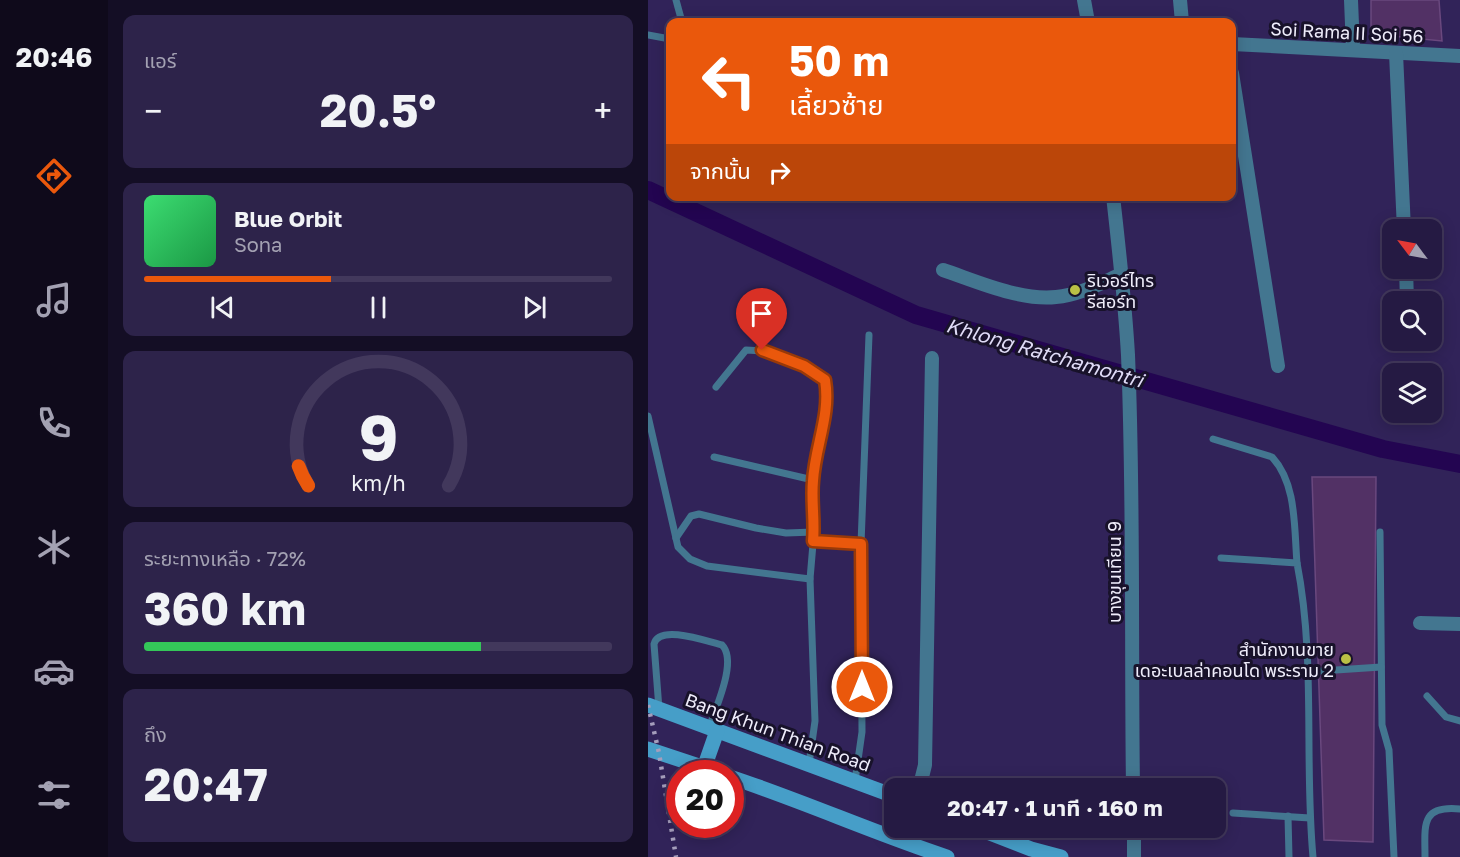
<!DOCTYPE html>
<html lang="th">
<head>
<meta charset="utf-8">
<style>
  body { margin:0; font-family:"Golos Text","Noto Sans Thai",sans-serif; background:#2d234a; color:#f1f3f6; height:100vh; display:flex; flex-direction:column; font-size:22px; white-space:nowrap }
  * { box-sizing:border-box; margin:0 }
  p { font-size:20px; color:#a3a1b2 }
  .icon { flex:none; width:33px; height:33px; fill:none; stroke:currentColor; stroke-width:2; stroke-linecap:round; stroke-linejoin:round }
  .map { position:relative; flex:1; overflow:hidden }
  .sheet { display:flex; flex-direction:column; gap:15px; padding:15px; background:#140e25; width:540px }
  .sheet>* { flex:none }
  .hud { position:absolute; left:18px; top:18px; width:570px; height:183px; border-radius:12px; box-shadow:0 3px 15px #0003,0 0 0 2px #42385c; background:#ea580c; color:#fff; overflow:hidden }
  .needle { width:39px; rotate:302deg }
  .tools { position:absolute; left:734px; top:219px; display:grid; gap:12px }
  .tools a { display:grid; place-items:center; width:60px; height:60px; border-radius:12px; background:#251a43; box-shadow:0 3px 15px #0003,0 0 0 2px #42385c; font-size:30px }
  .speed { position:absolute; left:18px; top:760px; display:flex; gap:12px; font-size:30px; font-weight:700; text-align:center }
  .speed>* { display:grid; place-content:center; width:78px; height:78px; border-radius:50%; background:#251a43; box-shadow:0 3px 15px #0003,0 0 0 2px #42385c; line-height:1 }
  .speed .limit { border:9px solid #d22; background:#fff; color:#111 }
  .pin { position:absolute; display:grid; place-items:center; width:51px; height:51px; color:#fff; margin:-62px -26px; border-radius:50% 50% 50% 0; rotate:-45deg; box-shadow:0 0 6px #0007 }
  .pin .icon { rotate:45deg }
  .me { position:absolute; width:66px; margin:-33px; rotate:0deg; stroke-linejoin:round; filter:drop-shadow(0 0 4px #0008) }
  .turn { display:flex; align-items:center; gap:21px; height:126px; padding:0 24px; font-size:27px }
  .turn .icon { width:78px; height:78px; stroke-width:2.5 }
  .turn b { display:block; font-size:42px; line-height:51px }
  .then { display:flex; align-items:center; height:57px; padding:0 24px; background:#0003; gap:12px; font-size:22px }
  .big { font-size:45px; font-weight:700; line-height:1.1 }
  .sheet .widget { flex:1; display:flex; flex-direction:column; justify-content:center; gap:9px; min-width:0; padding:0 21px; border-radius:12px; background:#2d234a }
  .sheet .dial { align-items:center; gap:0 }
  .dial svg { height:156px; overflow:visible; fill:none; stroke:#42385c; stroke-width:7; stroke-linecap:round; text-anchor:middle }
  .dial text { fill:#f1f3f6; stroke:none }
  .song { display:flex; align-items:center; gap:18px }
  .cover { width:72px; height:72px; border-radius:9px; background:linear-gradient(135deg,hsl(140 70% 55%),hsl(140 70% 35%)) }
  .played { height:6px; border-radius:3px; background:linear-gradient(90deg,#ea580c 40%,#42385c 40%) }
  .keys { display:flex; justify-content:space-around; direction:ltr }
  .heat { display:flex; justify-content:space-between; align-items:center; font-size:33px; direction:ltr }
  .charge { height:9px; border-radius:4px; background:linear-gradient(90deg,#34c759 72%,#42385c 0) }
  .trip { position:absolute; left:236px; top:778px; width:342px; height:60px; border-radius:12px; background:#251a43; box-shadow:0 3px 15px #0003,0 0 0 2px #42385c; font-weight:700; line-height:60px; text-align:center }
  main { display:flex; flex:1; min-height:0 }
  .tab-bar { display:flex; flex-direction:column; width:108px; justify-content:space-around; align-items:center; background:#0f0a1b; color:#a3a1b2 }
  .tab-bar .icon { width:42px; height:42px }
  .tab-bar .active { color:#ea580c }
  .tab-bar b { font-size:27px; color:#f1f3f6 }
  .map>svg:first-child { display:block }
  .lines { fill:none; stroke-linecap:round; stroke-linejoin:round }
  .canal { stroke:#230551; stroke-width:18 }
  .building { fill:#523165; stroke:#6a487e; stroke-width:1.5 }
  .lane { stroke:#437690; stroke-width:7 }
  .street { stroke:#437690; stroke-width:14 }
  .secondary { stroke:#469ec8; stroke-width:15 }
  .rail { stroke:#a59ebc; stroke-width:4.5; stroke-dasharray:3 6; stroke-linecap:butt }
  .route-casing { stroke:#983908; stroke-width:15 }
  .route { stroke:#ea580c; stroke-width:10 }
  .poi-dot { fill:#bac045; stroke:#18122a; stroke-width:2 }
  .labels { text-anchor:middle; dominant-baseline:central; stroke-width:6; stroke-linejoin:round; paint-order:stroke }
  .street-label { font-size:18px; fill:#efedfb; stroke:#18122a }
  .poi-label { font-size:18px; fill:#efedfb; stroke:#18122a; text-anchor:start }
  .water-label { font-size:20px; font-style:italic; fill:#dfdbf6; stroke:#18122a }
</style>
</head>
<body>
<main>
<nav class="tab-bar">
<b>20:46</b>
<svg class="icon active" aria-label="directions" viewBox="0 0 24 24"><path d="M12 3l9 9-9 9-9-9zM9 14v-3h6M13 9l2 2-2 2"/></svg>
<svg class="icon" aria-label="music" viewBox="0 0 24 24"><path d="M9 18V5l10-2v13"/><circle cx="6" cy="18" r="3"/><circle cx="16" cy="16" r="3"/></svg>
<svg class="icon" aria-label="phone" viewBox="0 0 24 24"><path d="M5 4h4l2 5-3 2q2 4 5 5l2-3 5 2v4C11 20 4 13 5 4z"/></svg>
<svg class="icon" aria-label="climate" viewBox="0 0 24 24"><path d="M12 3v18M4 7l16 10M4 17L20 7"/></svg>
<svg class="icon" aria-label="car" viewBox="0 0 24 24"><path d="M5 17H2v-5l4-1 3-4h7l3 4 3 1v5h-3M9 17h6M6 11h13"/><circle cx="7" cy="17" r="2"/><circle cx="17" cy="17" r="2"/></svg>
<svg class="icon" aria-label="filters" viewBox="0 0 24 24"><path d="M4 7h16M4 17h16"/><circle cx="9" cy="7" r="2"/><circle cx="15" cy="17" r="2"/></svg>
</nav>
<section class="sheet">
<div class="widget"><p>แอร์</p>
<div class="heat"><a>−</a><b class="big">20.5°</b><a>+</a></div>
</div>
<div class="widget">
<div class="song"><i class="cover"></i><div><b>Blue Orbit</b><p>Sona</p></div></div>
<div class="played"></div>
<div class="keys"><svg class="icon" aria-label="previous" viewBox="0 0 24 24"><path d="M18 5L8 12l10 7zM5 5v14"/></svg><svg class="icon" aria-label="pause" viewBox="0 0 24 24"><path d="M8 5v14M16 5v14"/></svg><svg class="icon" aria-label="next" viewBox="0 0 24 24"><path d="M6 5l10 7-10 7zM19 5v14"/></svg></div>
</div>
<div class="widget dial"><svg viewBox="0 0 100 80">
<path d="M14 69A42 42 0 1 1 86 69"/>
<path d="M14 69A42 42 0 0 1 9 59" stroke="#ea580c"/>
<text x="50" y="56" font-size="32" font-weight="700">9</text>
<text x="50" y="72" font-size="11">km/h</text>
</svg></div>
<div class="widget"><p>ระยะทางเหลือ · 72%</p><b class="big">360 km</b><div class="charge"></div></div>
<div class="widget"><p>ถึง</p><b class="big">20:47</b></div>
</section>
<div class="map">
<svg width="812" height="857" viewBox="0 0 812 857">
  <rect width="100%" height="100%" fill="#312359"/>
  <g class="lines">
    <polyline class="canal" points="0,190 268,315 735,449 812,464"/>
  </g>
  <g class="building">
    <polygon points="723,0 791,0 794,41 723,34"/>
    <polygon points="664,477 728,477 725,842 676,840"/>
  </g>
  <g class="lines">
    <g class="lane">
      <polyline points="28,0 34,22"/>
      <polyline points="0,35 22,39"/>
      <path d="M 68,387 L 98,350 C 122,350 160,362 177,380 L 179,395 L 178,416 L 165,480 L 166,532 L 162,579 L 167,721 L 161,764"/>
      <polyline points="0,416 30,547 42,559 59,566 162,579"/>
      <path d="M 565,439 L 624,457 C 649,484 646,528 649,563"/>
      <polyline points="66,457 165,480"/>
      <polyline points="732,532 734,725 741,750 746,857"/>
      <polyline points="28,538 43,516 51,514 108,528 138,533 166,532"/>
      <polyline points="165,541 213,544"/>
      <path d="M 573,558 L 649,563 C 668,660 656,760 665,857"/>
      <polyline points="673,671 733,667"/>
      <polyline points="779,696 798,717 812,721"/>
      <path d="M 11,709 L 6,644 C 11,624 58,641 74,645 C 90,661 67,709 61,728"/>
      <polyline points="207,781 214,732 213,544 221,335"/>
      <polyline points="585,813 662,818"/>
      <polyline points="640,816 641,857"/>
      <path d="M 777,857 C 777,826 772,805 812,809"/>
    </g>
    <g class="street">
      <polyline points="436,0 440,22"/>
      <polyline points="532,0 534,22"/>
      <polyline points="703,0 705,49"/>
      <polyline points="584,44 812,56"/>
      <polyline points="748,53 756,230"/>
      <polyline points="584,73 630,366"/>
      <path d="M 465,196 C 471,249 477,302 480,355 C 486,500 483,644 485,789"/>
      <polyline points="758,268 759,302"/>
      <path d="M 295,270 C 328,281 372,301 408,297 C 431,295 453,283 474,274"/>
      <polyline points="772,623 812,624"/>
      <polyline points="271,789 277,765 284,358"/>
      <polyline points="486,828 486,857"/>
    </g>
    <g class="secondary">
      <polyline points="0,705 246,796"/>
      <polyline points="0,749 75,774"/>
      <polyline points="56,768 69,731"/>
      <path d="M 82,777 C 155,801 226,833 299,857"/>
      <polyline points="329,828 383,849 413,857"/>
    </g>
    <polyline class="rail" points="0,705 11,753 28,857"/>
  </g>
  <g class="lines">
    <defs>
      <path id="route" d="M 114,350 L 156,366 L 177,380 C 183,415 167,446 165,481 C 163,501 167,521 165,541 L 213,544 L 214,687"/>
    </defs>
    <use href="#route" class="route-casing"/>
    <use href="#route" class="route"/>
  </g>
  <g class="poi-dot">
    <circle cx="427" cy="290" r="6"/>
    <circle cx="698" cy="659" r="6"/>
  </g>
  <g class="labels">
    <g class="street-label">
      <text transform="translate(699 32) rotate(3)">Soi Rama II Soi 56</text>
      <text transform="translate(466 572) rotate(-90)">บางขุนเทียน 9</text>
      <text transform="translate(130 732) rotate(20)">Bang Khun Thian Road</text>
    </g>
    <g class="poi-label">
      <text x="439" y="280">ริเวอร์ไทร<tspan x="439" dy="21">รีสอร์ท</tspan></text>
      <text x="686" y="649" text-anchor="end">สำนักงานขาย<tspan x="686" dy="21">เดอะเบลล่าคอนโด พระราม 2</tspan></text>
    </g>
    <g class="water-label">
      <text transform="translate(397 352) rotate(16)">Khlong Ratchamontri</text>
    </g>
  </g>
</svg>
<div class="tools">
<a><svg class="needle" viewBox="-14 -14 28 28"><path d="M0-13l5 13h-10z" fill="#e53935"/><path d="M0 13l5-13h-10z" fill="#a3a1b2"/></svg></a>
<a><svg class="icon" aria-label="search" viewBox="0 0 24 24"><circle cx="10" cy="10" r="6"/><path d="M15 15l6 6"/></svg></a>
<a><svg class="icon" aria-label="layers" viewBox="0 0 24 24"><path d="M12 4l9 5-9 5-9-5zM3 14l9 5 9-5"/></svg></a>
</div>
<div class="speed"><div class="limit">20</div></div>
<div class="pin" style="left:114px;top:350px;background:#d93025"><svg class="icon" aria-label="arrive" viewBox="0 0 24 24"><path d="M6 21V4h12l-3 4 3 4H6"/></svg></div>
<svg class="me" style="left:214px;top:687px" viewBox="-20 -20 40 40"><circle r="17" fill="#ea580c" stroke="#fff" stroke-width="3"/><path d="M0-11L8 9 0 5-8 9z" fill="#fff"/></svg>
<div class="trip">20:47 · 1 นาที · 160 m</div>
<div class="hud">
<div class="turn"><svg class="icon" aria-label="left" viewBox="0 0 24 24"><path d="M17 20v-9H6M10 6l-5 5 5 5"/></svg><div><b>50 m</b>เลี้ยวซ้าย</div></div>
<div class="then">จากนั้น<svg class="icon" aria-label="right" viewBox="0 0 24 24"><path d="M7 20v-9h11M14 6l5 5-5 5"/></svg></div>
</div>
</div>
</main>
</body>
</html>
